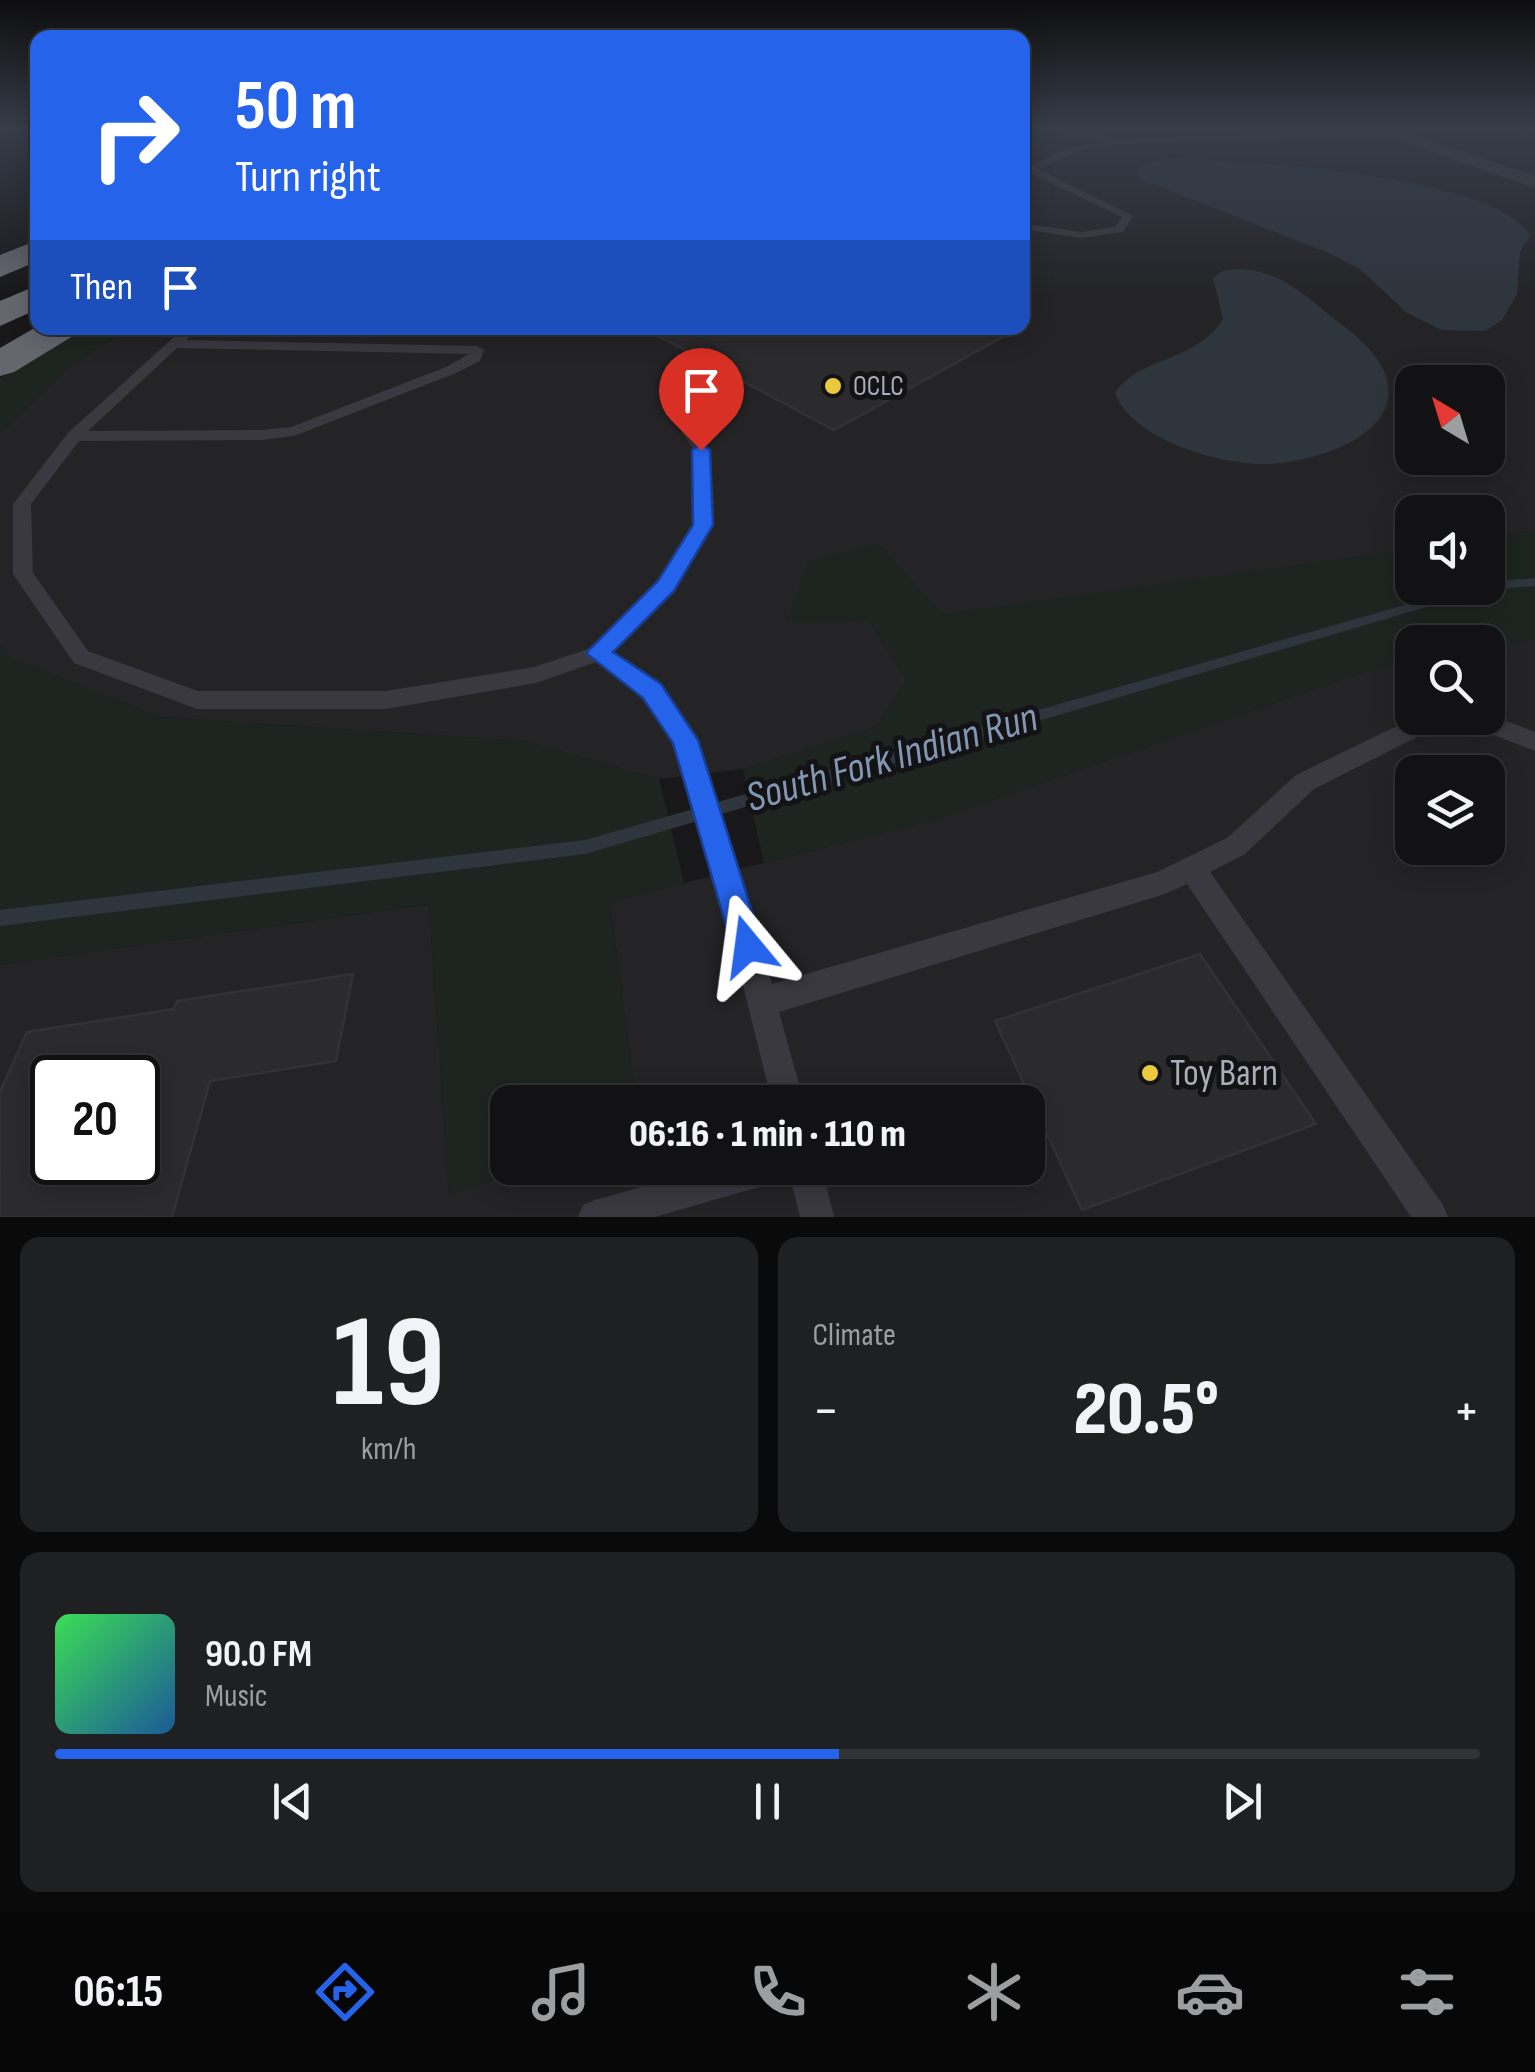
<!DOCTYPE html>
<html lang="en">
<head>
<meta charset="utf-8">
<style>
  body { margin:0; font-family:"Sofia Sans Condensed",sans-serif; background:#1f2022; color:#f1f3f6; height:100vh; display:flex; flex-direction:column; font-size:38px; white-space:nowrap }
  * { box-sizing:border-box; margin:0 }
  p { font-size:32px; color:#9c9ea0 }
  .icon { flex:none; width:55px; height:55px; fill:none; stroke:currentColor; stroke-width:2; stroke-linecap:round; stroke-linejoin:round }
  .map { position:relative; height:1217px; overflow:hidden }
  .side { display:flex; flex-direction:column; gap:20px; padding:20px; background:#0a0a0b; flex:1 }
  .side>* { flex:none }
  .banner { position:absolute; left:30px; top:30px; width:1000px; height:305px; border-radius:20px; box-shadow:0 5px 25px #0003,0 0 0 2px #313234; background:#2563eb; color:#fff; overflow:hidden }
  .needle { width:65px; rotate:322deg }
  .fabs { position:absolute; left:1395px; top:365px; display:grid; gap:20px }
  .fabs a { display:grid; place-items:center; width:110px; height:110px; border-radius:20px; background:#121214; box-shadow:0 5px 25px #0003,0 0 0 2px #313234; font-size:50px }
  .speed { position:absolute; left:30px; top:1055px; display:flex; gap:20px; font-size:50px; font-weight:700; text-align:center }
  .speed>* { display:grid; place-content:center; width:130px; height:130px; border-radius:50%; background:#121214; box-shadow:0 5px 25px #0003,0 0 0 2px #313234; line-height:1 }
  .speed .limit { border:5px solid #111; border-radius:15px; background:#fff; color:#111 }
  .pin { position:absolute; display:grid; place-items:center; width:85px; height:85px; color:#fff; margin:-102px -42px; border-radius:50% 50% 50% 0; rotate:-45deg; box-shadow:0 0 10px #0007 }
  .pin .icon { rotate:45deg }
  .me { position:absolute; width:110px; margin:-55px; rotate:344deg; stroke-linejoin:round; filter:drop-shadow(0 0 8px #0008) }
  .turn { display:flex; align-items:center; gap:35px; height:210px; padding:0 40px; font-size:45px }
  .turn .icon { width:130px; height:130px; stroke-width:2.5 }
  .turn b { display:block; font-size:70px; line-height:85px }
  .then { display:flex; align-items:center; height:95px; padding:0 40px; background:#0003; gap:20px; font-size:38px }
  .big { font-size:75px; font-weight:800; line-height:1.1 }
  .side .tile { flex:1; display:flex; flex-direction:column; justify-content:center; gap:15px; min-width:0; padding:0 35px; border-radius:20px; background:#1f2022 }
  .side .dial { align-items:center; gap:0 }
  .dial b { font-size:130px; line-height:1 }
  .song { display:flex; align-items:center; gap:30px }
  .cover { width:120px; height:120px; border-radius:15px; background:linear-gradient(135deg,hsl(130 70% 55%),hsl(210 70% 35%)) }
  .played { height:10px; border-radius:5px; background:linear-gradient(90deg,#2563eb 55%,#313234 55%) }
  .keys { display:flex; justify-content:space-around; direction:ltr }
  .heat { display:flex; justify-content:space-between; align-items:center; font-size:55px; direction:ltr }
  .side .tiles { flex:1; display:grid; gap:20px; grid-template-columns:1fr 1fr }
  .tile:last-child { grid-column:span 2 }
  .trip { position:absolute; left:490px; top:1085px; width:555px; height:100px; border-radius:20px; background:#121214; box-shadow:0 5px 25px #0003,0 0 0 2px #313234; font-weight:800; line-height:100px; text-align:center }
  .menu { display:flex; height:160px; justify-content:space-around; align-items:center; background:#070708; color:#9c9ea0 }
  .menu .icon { width:70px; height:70px }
  .menu .active { color:#2563eb }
  .menu b { font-size:45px; color:#f1f3f6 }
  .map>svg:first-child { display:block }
  .built { fill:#242427; fill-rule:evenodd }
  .green { fill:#1e2520 }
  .water { fill:#2e353d }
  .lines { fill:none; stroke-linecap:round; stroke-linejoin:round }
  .stream { fill:#2e353d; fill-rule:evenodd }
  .building { fill:#2b2b2e; stroke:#323236; stroke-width:2.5; fill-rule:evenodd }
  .service { fill:#39393f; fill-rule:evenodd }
  .minor { fill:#39393f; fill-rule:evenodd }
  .motorway { fill:#65676f; fill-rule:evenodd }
  .route { fill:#2563eb; stroke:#184099; stroke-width:2.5 }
  .poi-dot { fill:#eac93f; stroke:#131315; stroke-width:4 }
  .labels { text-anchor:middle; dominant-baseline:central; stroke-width:10; stroke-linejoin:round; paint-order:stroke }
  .far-poi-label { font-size:28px; fill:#abadb9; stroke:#131315; text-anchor:start }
  .near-poi-label { font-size:38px; fill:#abadb9; stroke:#131315; text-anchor:start }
  .near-water-label { font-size:42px; font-style:italic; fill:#8396b2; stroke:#131315 }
</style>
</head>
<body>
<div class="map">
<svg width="1535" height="1217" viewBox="0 0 1535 1217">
  <rect width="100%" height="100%" fill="#18181a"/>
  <g class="built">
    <path d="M 1023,127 L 1103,127 L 1132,133 L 1335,127 L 1535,127 L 1535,530 L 1488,537 L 1488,512 L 1412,512 L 1412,549 L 943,615 L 878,544 L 869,621 L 907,680 L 876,727 L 743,769 L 659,779 L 524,741 L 160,717 L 11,658 L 0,643 L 0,434 L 69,367 L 129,328 L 1022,328 ZM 1412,382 L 1488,382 L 1488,458 L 1412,458 Z"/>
    <path d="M 1535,639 L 1535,1217 L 0,1217 L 0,965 L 429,904 L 449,1195 L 525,1168 L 1028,1168 L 1028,1102 L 636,1102 L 610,902 L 937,819 L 1379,667 L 1412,661 L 1412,718 L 1488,718 L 1488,647 ZM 1412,772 L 1488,772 L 1488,848 L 1412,848 ZM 52,1078 L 138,1078 L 138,1162 L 52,1162 Z"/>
  </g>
  <g class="green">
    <polygon points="1103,127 1335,127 1132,133"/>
    <polygon points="83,328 129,328 69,367 0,434 0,378"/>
    <polygon points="1535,530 1535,639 1488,647 1488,642 1412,642 1412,661 1379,667 937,819 764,863 743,769 876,727 907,680 869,621 786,622 808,561 878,544 943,614 1412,549 1412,588 1488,588 1488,537"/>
    <polygon points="0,643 12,658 161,717 524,741 659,779 684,883 610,903 636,1102 508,1102 508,1168 525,1168 449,1196 429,904 0,965"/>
  </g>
  <g class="water">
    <path d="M 1170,159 C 1235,159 1502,176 1530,236 L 1520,252 L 1517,294 L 1502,320 L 1485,331 L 1442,330 L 1407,313 L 1360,269 L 1329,253 L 1140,179 L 1137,170 L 1148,162 Z"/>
    <path d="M 1237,269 C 1281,269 1308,299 1341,324 C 1438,395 1371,451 1281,463 C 1232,470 1133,442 1115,393 C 1139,356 1196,363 1223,319 L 1213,278 L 1223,271 Z"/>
  </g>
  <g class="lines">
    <g class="stream">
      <polygon points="1535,578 1535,586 1488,590 1483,588 1488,588 1488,582"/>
      <polygon points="1464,588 1483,588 1481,591 585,854 0,926 0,910 585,840"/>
    </g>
  </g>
  <g class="building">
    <polygon points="643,328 1019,328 834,430"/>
    <polygon points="1200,954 1316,1124 1082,1210 995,1021"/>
    <path d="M 353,974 L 336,1061 L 210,1081 L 172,1217 L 0,1217 L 0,1092 L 27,1032 L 174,1009 L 177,1001 ZM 52,1078 L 138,1078 L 138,1162 L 52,1162 Z"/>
  </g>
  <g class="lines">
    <g class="service">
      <polygon points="1060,127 1072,127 1118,139 1309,134 1399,127 1309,140 1119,144 1076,152 1038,169 1133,216 1123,232 1081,238 1022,229 1022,223 1081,232 1115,227 1122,217 1030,173 1022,176 1022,169 1070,148 1107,141"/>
      <path d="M 184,328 L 198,328 L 186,340 L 477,346 L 484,350 L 480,361 L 456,373 L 294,436 L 262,440 L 79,441 L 31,504 L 33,573 L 88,651 L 198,691 L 386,691 L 534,667 L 591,648 L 659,581 L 694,525 L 693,449 L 659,396 L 661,393 L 671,393 L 709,449 L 712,525 L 673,591 L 612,652 L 660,685 L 697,740 L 772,984 L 1157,872 L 1227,838 L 1296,775 L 1407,721 L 1419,718 L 1488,718 L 1488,714 L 1535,732 L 1535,751 L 1478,729 L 1419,736 L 1314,789 L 1245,854 L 1210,872 L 1443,1205 L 1448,1217 L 1411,1217 L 1187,884 L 1162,895 L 779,1012 L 804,1102 L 772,1102 L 726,918 L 674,743 L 644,697 L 596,662 L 536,683 L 386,709 L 197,709 L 74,663 L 13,574 L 13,504 L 68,433 ZM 177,348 L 469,354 L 446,367 L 291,427 L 262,430 L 88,431 Z"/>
      <polygon points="709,1168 783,1168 778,1180 766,1185 655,1217 578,1217 583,1205 595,1200"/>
      <polygon points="788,1168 822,1168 834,1217 800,1217"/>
    </g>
    <polygon class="minor" points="1374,127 1390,127 1535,176 1535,188 1375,133"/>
    <g class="motorway">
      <polygon points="38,240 38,261 0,277 0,255"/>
      <polygon points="38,285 38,309 0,326 0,301"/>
      <polygon points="38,326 78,328 73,336 14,372 0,376 0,348"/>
    </g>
  </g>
  <linearGradient id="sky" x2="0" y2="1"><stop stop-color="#0d0d0e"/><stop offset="0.43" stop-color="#373d49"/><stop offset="1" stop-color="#373d49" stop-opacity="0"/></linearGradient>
  <rect width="1535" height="297" fill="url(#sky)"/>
  <polygon class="route" points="701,444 710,450 713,525 674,591 613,652 661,684 698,740 763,946 759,957 748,962 736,957 732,946 673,743 643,698 586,653 658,581 693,525 692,450"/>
  <g class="poi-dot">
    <circle cx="833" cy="386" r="10"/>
    <circle cx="1150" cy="1073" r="10"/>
  </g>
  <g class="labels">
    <g class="far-poi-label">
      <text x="853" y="386">OCLC</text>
    </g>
    <g class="near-poi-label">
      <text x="1170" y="1073">Toy Barn</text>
    </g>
    <g class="near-water-label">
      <text transform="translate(892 758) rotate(-16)">South Fork Indian Run</text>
    </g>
  </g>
</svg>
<div class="fabs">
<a><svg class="needle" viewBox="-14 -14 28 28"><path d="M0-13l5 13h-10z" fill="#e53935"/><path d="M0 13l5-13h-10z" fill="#9c9ea0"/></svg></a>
<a><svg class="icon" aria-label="sound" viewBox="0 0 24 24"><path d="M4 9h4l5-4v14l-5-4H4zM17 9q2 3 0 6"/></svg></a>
<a><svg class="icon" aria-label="search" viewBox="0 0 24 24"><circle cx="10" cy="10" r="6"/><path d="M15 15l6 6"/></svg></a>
<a><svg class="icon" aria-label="layers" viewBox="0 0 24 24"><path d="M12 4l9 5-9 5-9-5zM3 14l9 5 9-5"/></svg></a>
</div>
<div class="speed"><div class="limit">20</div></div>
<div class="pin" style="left:701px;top:450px;background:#d93025"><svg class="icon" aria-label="arrive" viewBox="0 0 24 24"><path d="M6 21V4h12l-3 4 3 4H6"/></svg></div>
<svg class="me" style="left:748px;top:946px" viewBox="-20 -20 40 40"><path d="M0-17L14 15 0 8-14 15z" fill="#2563eb" stroke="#fff" stroke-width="4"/></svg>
<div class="trip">06:16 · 1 min · 110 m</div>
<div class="banner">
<div class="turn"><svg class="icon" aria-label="right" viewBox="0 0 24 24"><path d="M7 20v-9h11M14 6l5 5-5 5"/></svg><div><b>50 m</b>Turn right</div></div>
<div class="then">Then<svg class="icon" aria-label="arrive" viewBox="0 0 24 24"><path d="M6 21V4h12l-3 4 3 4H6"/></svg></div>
</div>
</div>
<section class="side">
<div class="tiles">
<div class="tile dial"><b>19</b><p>km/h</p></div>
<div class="tile"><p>Climate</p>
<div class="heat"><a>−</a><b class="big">20.5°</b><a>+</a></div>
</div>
<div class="tile">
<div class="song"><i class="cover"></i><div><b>90.0 FM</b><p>Music</p></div></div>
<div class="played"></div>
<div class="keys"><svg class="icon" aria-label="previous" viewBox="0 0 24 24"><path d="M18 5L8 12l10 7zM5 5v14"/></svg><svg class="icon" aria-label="pause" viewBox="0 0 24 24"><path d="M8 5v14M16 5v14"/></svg><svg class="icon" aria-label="next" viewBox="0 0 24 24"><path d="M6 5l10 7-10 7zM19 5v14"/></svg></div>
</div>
</div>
</section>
<nav class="menu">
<b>06:15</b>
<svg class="icon active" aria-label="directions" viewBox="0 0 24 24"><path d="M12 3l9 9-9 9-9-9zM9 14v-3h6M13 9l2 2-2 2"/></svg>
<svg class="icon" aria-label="music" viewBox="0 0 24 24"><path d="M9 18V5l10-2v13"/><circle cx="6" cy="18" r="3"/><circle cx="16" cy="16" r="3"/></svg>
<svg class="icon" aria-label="phone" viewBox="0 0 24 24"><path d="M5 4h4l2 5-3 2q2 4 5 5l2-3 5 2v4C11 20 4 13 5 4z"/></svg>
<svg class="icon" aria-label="climate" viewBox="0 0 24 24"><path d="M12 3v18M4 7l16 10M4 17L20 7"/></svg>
<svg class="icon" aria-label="car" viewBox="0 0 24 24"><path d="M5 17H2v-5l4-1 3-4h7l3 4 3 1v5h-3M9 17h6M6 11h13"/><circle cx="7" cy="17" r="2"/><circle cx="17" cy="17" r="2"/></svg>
<svg class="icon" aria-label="filters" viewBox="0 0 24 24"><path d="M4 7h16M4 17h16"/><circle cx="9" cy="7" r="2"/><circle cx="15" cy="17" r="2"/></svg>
</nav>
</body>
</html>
